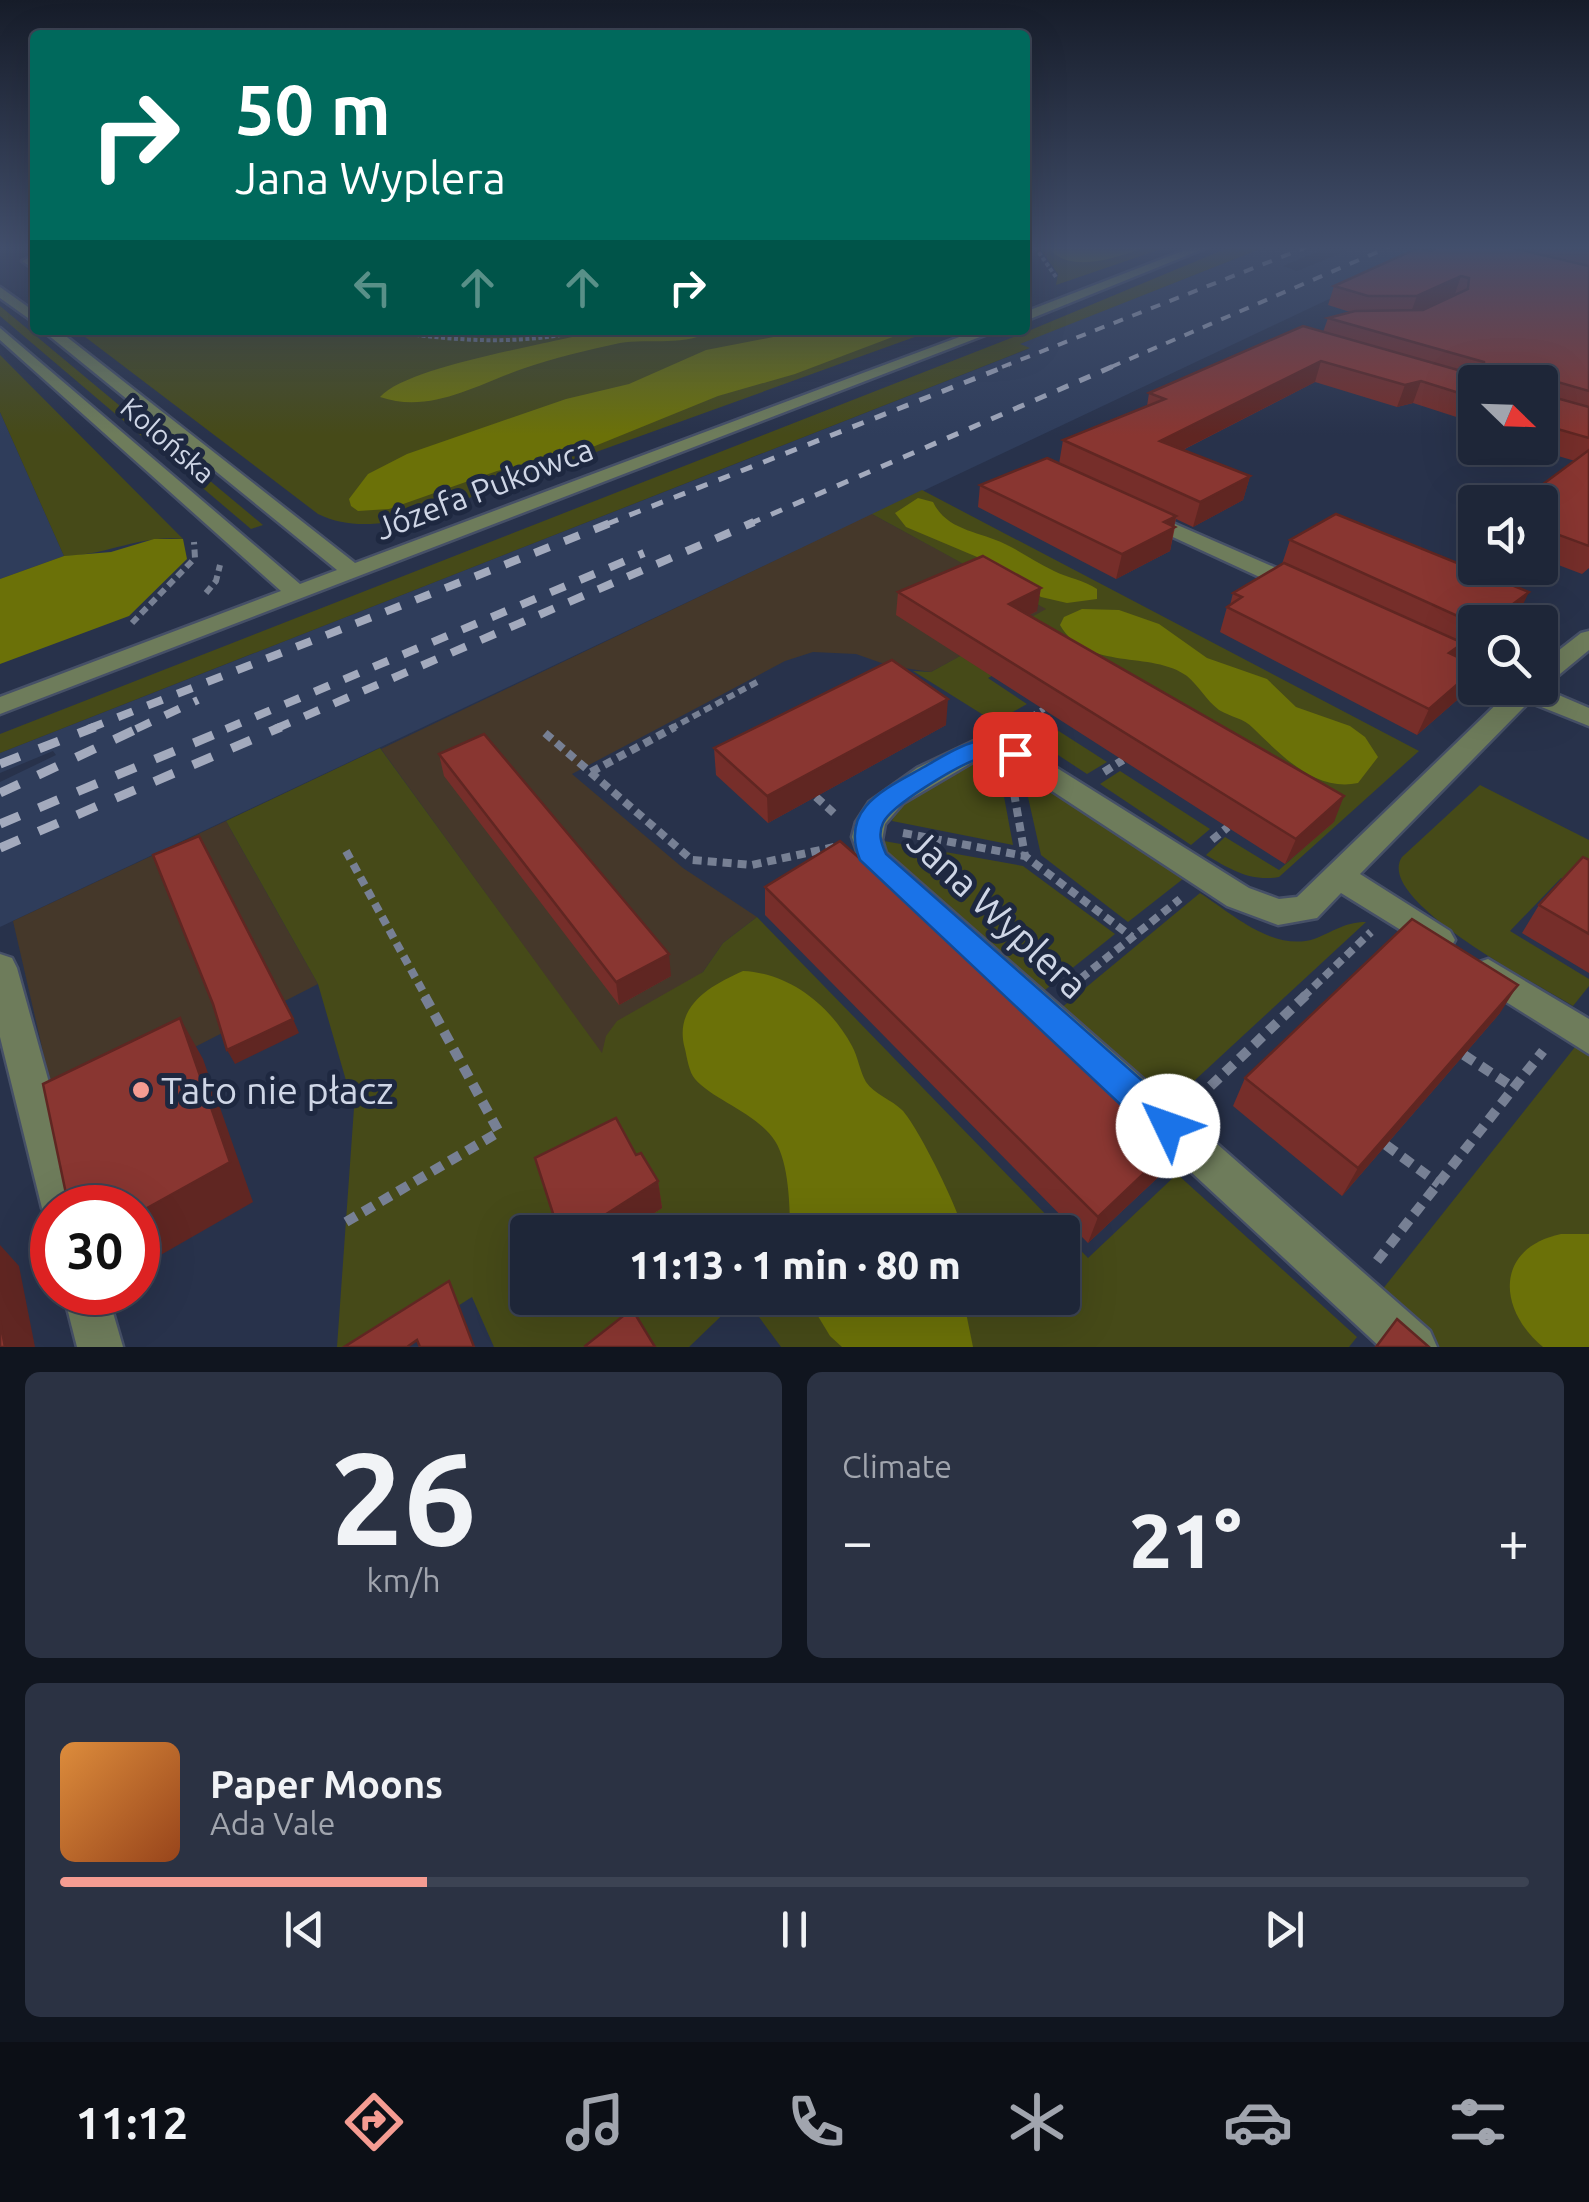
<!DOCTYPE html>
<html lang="en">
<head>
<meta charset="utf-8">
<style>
  body { margin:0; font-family:Ubuntu,sans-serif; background:#2b3243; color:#f1f3f6; height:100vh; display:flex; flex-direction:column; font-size:38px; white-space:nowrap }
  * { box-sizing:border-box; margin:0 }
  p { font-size:32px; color:#a1a5ae }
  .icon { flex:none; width:55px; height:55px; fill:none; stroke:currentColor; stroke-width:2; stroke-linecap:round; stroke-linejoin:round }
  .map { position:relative; height:1347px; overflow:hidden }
  .sheet { display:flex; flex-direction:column; gap:25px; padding:25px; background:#10151f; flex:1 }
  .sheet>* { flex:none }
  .hud { position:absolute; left:30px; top:30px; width:1000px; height:305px; border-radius:10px; box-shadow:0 10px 40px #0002,0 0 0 2px #3c4353; background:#00695c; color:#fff; overflow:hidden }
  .needle { width:65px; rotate:113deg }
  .controls { position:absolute; left:1458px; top:365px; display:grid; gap:20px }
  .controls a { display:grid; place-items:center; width:100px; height:100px; border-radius:10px; background:#1e2638; box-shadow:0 10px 40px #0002,0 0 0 2px #3c4353; font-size:50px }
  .speed { position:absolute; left:30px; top:1185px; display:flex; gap:20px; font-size:50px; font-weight:700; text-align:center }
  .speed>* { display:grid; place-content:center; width:130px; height:130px; border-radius:50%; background:#1e2638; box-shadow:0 10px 40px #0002,0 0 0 2px #3c4353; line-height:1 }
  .speed .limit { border:15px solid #d22; background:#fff; color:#111 }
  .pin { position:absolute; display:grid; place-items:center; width:85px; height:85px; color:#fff; margin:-42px; border-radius:20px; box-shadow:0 5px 15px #0006 }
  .me { position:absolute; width:110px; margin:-55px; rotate:312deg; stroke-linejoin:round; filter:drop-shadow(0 0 8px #0008) }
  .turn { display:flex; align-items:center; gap:35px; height:210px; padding:0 40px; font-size:45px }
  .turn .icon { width:130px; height:130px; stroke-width:2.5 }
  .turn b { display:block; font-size:70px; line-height:85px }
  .lanes { display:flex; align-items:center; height:95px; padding:0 40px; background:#0003; justify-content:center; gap:50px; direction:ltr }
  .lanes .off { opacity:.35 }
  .big { font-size:75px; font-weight:800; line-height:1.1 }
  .sheet .card { flex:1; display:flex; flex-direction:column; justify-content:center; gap:15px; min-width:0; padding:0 35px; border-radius:15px; background:#2b3243 }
  .sheet .dial { align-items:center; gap:0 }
  .dial b { font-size:130px; line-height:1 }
  .song { display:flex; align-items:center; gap:30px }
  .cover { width:120px; height:120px; border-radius:15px; background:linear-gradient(135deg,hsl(30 70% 55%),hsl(20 70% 35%)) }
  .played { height:10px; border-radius:5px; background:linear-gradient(90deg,#f59c92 25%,#3c4353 25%) }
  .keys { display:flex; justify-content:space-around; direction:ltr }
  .heat { display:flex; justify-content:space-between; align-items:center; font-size:55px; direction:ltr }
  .sheet .tiles { flex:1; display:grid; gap:25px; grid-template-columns:1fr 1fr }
  .card:last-child { grid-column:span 2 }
  .trip { position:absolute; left:510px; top:1215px; width:570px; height:100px; border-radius:10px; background:#1e2638; box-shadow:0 10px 40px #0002,0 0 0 2px #3c4353; font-weight:800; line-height:100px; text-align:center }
  .menu { display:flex; height:160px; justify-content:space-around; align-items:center; background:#0c0f16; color:#a1a5ae }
  .menu .icon { width:70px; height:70px }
  .menu .active { color:#f59c92 }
  .menu b { font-size:45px; color:#f1f3f6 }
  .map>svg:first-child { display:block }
  .built { fill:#2f3d5b }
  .industrial { fill:#45382a }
  .green { fill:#464a18 }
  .forest { fill:#6b7108 }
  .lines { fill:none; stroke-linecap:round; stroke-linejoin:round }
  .minor-casing { stroke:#465067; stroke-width:5 }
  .path-far3 { stroke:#778094; stroke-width:4; stroke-dasharray:4 2.5; stroke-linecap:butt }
  .path-far2 { stroke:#778094; stroke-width:6; stroke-dasharray:8 5; stroke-linecap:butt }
  .path-far1 { stroke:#778094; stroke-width:8; stroke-dasharray:9 6; stroke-linecap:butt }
  .path { stroke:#778094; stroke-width:10; stroke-dasharray:12 8; stroke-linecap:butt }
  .minor { fill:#6e7c5b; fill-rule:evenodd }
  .rail-far3 { stroke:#a3aabd; stroke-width:4; stroke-dasharray:10 10; stroke-linecap:butt }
  .rail-far2 { stroke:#a3aabd; stroke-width:5; stroke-dasharray:12 12; stroke-linecap:butt }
  .rail-far1 { stroke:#a3aabd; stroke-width:8; stroke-dasharray:16 16; stroke-linecap:butt }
  .rail { stroke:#a3aabd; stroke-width:9; stroke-dasharray:21 21; stroke-linecap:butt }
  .wall { fill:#762e2a }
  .shaded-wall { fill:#602622 }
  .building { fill:#893631; stroke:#602622; stroke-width:2.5 }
  .route { fill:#1a73e8; stroke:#114b97; stroke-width:2.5 }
  .poi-dot { fill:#f59c92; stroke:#1e2840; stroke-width:4 }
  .labels { text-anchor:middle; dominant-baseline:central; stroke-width:10; stroke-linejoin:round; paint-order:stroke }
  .far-street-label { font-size:28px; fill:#cfd6e6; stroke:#1e2840 }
  .street-label { font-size:32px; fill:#cfd6e6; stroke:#1e2840 }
  .near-street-label { font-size:38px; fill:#cfd6e6; stroke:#1e2840 }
  .near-poi-label { font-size:38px; fill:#cfd6e6; stroke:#1e2840; text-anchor:start }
</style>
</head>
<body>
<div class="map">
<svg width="1589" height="1347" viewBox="0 0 1589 1347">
  <rect width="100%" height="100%" fill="#28324b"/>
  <g class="built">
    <polygon points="1265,247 1328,247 1283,266 1297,271 1356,247 1435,249 0,927 0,782 56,755 53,751 0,773 0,753 1028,349 1018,344"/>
    <polygon points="0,412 64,556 0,579"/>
  </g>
  <g class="industrial">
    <polygon points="872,514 1047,609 931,672 890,666 856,654 813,652 785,661 572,774 683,868 757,917 723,943 703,972 602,1054 381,749"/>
    <polygon points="226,821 318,984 58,1117 13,921"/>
  </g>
  <g class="green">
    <polygon points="1039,247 1167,247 1056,285 1058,274"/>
    <polygon points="1230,247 1265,247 1020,344 1030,348 0,753 0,734 1021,334"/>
    <polygon points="0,306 263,525 251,529 0,316"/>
    <path d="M 76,330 L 934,330 L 419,516 C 384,524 351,530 318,514 Z"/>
    <path d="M 0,355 L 183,539 C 143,534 104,556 64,556 L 0,412 Z"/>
    <path d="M 922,490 L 1419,751 L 1279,877 C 1250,882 1230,869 1206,855 L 1225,837 L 1279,870 L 1335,820 L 1047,647 L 988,678 L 1027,704 L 1004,717 L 985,716 L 913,671 L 931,672 L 1046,609 L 872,514 Z"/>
    <polygon points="1040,719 1107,762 1087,774 1020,730"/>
    <polygon points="380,748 602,1053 606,1036 617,1021 703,972 723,943 757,917 1088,1258 1177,1174 1357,1337 1349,1347 781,1347 745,1298 1062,1298 1062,1232 528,1232 528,1298 740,1298 689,1347 494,1347 472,1297 393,1347 337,1347 354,1108 318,984 226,821"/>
    <path d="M 997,759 L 1013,845 L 892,821 C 902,795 969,756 997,759 Z"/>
    <polygon points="1021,766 1188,875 1128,922 1041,855"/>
    <polygon points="1120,771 1210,829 1191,845 1100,784"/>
    <path d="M 1480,785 L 1589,840 L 1589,893 L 1561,878 L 1510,931 L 1589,979 L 1589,986 L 1573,1006 C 1541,986 1373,900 1402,857 Z"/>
    <polygon points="884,841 1023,866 1115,934 1040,994 884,854"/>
    <path d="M 1200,893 C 1231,913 1273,952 1314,939 C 1333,932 1344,922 1366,922 L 1167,1106 L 1060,1009 Z"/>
    <polygon points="1575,1047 1589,1056 1589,1347 1440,1347 1378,1295"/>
  </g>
  <g class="forest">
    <path d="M 1048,247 L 1147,247 C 1121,256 1068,276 1048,247 Z"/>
    <path d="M 600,330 L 711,330 C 690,347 647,338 620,343 C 587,350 554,358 522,369 C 476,385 430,414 380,397 C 409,365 553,344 600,330 Z"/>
    <polygon points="809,330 911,330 795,374 718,396 595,446 497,471 389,509 358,511 351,506 349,499 368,474 407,454 566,399 629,384 706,350"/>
    <path d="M 918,498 L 933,502 C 947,531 979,531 1005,544 C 1022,552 1037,563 1054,571 C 1068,578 1084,580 1097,589 L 1097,599 L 1067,603 L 1041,597 L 989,562 L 906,527 L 895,513 Z"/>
    <polygon points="154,539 183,539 187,559 129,616 0,664 0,579 64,556 111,552"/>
    <path d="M 1082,609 L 1119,610 L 1159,624 L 1207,658 L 1267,679 L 1296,707 L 1350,726 L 1365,737 L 1378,757 L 1358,783 C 1315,792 1281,755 1253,728 C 1244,718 1230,717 1219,710 C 1206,700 1199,686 1187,676 C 1152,650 1087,672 1060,625 L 1064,617 Z"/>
    <path d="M 743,971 C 789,973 830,1005 852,1046 C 858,1057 860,1072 866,1082 C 874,1094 892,1100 902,1110 C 917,1125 961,1213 963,1232 L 790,1232 C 790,1207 789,1163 775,1141 C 757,1113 713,1100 695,1079 C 689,1072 687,1058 685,1049 C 673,1007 709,986 743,971 Z"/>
    <path d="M 1561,1234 L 1589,1234 L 1589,1347 L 1543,1347 C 1497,1309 1495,1248 1561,1234 Z"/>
    <polygon points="807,1298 963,1298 973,1347 842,1347 830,1336"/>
  </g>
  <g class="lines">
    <defs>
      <g id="minor">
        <polygon points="1193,247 1208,247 1025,321 1025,312"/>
        <polygon points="35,255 35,270 22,261"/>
        <polygon points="0,287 35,312 35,323 0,298"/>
        <polygon points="0,328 300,584 337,570 42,330 58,330 355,563 978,330 998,330 0,714 0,697 281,591 0,340"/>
        <polygon points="1143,510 1306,581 1309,586 1306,591 1290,591 1136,520 1133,516"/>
        <polygon points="1589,631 1589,650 1549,683 1540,686 1540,665 1581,633"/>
        <polygon points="1540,687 1589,708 1589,726 1529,702 1360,874 1450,931 1455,940 1450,949 1438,953 1341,893 1317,918 1278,925 1227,906 1008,762 978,759 903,803 885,824 882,840 886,853 1430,1331 1437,1347 1380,1347 863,868 852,837 856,822 869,802 917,768 974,741 1025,748 1249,888 1279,899 1297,897 1508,693 1506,688"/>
        <polygon points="0,954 12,958 17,968 84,1208 52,1208 52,1224 42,1208 0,1037"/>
        <polygon points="1488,959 1589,1019 1589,1054 1476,983 1471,973 1476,963"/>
        <polygon points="63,1292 107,1292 123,1347 77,1347"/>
      </g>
    </defs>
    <use href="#minor" class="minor-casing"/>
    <g class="path-far3">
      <polyline points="1035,247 1056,277"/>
      <path d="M 383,330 C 452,341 518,346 586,330"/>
    </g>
    <g class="path-far2">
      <polyline points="206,593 216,581 220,565"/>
      <polyline points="132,623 195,558 194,542"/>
      <polyline points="1018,724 1044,709"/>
      <polyline points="670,729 757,682"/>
    </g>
    <g class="path-far1">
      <polyline points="545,733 692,860 752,865 834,847"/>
      <polyline points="591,772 675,727"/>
      <polyline points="1104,772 1123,760"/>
      <polyline points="1014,793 1025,856"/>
      <polyline points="816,797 837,816"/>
      <polyline points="903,833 1025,856 1132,937"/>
      <polyline points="1212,840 1228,827"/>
      <polyline points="346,851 426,997"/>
      <polyline points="1069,988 1180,899"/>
      <polyline points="1303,997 1371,932"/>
    </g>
    <g class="path">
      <polyline points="1464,1055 1514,1088"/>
      <polyline points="1196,1100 1306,995"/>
      <polyline points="1386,1145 1439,1184"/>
      <polyline points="346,1222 499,1132 424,995"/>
      <polyline points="1377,1261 1543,1051"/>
    </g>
    <use href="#minor" class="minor"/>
    <g class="rail-far3">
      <polyline points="1002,367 1307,247"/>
      <polyline points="1111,367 1389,247"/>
    </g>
    <g class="rail-far2">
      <polyline points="607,524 1009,365"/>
      <polyline points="749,524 1116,365"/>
    </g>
    <g class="rail-far1">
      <polyline points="88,729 613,522"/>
      <polyline points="136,729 198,700"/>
      <polyline points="226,729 644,553"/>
      <polyline points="275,729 754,522"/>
    </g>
    <g class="rail">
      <polyline points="0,764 95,727"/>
      <polyline points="0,793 141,727"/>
      <polyline points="0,824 232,727"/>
      <polyline points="0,848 281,727"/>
    </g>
  </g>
  <g class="wall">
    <polygon points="1441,246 1589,246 1589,568 1582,574 1540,558 1540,502 1575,461 1531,448 1540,448 1540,382 1475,382 1475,423 1413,403 1397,407 1315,382 1183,450 1250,476 1243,500 1193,527 1176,519 1174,527 1175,527 1170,551 1116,579 978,507 980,485 1059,464 1063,440 1147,406 1149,393 1323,332 1328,318 1350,312 1328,305 1334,286"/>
    <polygon points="1290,540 1517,617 1510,622 1475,622 1475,650 1471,653 1461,648 1457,657 1465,693 1417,735 1220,632 1227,607 1230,605 1233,593 1282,564"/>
    <polygon points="898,592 1037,611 1029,615 1334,822 1285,864 896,615"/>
    <polygon points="946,725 768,823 716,775 714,748"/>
    <polygon points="439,754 671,976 619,1005 444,776"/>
    <polygon points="1589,860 1589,973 1522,933 1539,905"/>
    <polygon points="765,887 1168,1168 1088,1243 765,915"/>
    <polygon points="1500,1013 1342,1196 1233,1106 1245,1078"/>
    <polygon points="636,1155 658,1181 662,1208 625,1232 558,1232 535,1158"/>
  </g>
  <g class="shaded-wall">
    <polygon points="1461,276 1455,294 1410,315 1417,296"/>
    <polygon points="1321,361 1315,382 1155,464 1160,441"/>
    <polygon points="1421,381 1413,403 1397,407 1405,385"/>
    <polygon points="1250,476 1243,500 1193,527 1200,502"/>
    <polygon points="1176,516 1170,551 1116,579 1122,554 1164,522"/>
    <polygon points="1041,588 1037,611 1006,627 1009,604"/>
    <polygon points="1529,592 1517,617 1510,622 1489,622"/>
    <polygon points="1463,643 1452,668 1449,653"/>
    <polygon points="1475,669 1465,693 1417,735 1429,709"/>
    <polygon points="948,699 946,725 768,823 767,796"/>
    <polygon points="1344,796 1334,822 1285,864 1296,839"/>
    <polygon points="669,954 671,976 619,1005 616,982"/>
    <polygon points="1518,985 1500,1013 1342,1196 1358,1168"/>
    <polygon points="180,1018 203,1059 253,1202 138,1268 138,1213"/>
    <polygon points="293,1019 299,1033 235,1064 227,1050"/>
    <polygon points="1179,1140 1168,1168 1088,1243 1098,1217"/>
    <polygon points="658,1181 662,1208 625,1232 578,1232"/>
    <polygon points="0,1245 19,1266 35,1347 5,1347 0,1321"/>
  </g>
  <g class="building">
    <polygon points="1441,246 1504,246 1589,266 1589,391 1551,380 1546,383 1549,396 1589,407 1589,438 1540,424 1540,382 1475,382 1475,398 1421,381 1405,385 1321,361 1160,441 1250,476 1200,502 1063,440 1165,399 1149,393 1303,326 1486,378 1484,362 1328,318 1355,311 1423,310 1468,289 1469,278 1461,276 1417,296 1368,296 1334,286 1418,248 1431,251"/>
    <polygon points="1567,246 1589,246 1589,251"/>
    <polygon points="1589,450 1589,546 1540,528 1540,502 1519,502"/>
    <polygon points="1047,458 1176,516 1164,522 1175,527 1122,554 980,485"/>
    <polygon points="1336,514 1529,592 1489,622 1475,622 1475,624 1290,540"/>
    <polygon points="983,556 1041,588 1009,604 1344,796 1296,839 898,592"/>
    <polygon points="1284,563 1463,643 1449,653 1475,665 1475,669 1429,709 1227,607 1242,597 1233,593"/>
    <polygon points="892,660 948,699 767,796 714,748"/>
    <polygon points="484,734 669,954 616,982 439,754"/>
    <polygon points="199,836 293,1019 227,1050 213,1004 153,855"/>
    <polygon points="840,841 1179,1140 1098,1217 765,887"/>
    <polygon points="1583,857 1589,860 1589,934 1539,905"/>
    <polygon points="1412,919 1518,985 1358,1168 1245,1078"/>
    <polygon points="180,1018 230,1162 138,1213 138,1208 69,1208 43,1084"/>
    <polygon points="616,1118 636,1155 641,1153 658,1181 578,1232 559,1232 535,1158"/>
    <polygon points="449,1281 474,1347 420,1347 417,1340 407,1347 344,1347"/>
    <polygon points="632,1309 655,1347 585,1347 585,1346"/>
    <polygon points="1397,1319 1429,1347 1376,1347"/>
    <polygon points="0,1321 5,1347 0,1347"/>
  </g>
  <linearGradient id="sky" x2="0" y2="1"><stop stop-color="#161c29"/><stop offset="0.57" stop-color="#424f6c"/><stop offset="1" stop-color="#424f6c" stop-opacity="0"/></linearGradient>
  <rect width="1589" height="435" fill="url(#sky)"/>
  <path class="route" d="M 974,742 L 1015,746 L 1028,754 C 1014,771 993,754 975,760 C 956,767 891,805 883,823 C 878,834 881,843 886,854 L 1181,1115 L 1186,1126 L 1181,1138 L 1168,1143 L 1156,1138 L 860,860 C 839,808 885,789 924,767 C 940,758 956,747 974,742 Z"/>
  <circle class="poi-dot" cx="141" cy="1090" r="10"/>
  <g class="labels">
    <g class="far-street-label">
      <text transform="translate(168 440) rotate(41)">Kolońska</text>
    </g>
    <g class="street-label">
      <text transform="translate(484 488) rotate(-21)">Józefa Pukowca</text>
    </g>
    <g class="near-street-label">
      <text transform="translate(998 913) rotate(43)">Jana Wyplera</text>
    </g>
    <g class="near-poi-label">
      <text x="161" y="1090">Tato nie płacz</text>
    </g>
  </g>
</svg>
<div class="controls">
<a><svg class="needle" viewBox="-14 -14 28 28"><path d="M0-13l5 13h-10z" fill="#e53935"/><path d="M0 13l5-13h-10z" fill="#a1a5ae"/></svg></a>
<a><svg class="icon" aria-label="sound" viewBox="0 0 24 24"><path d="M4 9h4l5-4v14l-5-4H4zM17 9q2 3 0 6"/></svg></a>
<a><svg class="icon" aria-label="search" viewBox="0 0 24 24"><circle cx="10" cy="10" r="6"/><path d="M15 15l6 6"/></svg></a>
</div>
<div class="speed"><div class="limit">30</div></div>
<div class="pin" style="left:1015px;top:754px;background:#d93025"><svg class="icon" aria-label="arrive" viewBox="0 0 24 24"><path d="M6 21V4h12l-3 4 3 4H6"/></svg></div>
<svg class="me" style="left:1168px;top:1126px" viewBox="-20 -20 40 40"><circle r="19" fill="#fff"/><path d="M0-13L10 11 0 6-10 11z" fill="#1a73e8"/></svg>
<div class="trip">11:13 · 1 min · 80 m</div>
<div class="hud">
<div class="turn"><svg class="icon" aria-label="right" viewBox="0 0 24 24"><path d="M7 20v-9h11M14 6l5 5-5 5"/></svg><div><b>50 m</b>Jana Wyplera</div></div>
<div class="lanes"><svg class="icon off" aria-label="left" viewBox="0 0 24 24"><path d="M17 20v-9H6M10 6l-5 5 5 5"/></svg><svg class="icon off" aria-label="ahead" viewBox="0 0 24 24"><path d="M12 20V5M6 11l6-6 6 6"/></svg><svg class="icon off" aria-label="ahead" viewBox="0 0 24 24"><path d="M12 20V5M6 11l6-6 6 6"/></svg><svg class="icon" aria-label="right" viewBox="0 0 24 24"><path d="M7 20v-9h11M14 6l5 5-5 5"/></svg></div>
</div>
</div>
<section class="sheet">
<div class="tiles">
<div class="card dial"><b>26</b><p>km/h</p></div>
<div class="card"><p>Climate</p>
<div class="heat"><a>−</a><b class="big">21°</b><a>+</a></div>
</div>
<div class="card">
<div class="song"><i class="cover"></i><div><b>Paper Moons</b><p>Ada Vale</p></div></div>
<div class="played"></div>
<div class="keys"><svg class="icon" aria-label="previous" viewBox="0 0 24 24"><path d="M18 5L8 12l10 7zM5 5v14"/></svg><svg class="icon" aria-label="pause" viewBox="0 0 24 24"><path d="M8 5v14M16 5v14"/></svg><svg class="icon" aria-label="next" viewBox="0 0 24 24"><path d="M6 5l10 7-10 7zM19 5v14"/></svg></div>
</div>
</div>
</section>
<nav class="menu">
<b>11:12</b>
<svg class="icon active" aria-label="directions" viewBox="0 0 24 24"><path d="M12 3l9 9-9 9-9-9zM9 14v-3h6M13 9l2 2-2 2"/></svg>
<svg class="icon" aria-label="music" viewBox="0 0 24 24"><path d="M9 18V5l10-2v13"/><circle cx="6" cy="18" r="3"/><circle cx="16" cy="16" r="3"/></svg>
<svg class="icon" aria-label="phone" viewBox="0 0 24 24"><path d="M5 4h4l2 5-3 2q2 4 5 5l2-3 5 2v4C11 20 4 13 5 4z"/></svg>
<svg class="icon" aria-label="climate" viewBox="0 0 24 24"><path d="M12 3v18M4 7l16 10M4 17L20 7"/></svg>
<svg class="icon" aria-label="car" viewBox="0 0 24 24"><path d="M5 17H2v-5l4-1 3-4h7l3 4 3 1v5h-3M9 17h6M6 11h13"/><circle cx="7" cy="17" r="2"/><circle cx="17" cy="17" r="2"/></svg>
<svg class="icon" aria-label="filters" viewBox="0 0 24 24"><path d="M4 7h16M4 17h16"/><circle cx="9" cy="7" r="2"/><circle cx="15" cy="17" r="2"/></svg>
</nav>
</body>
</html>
